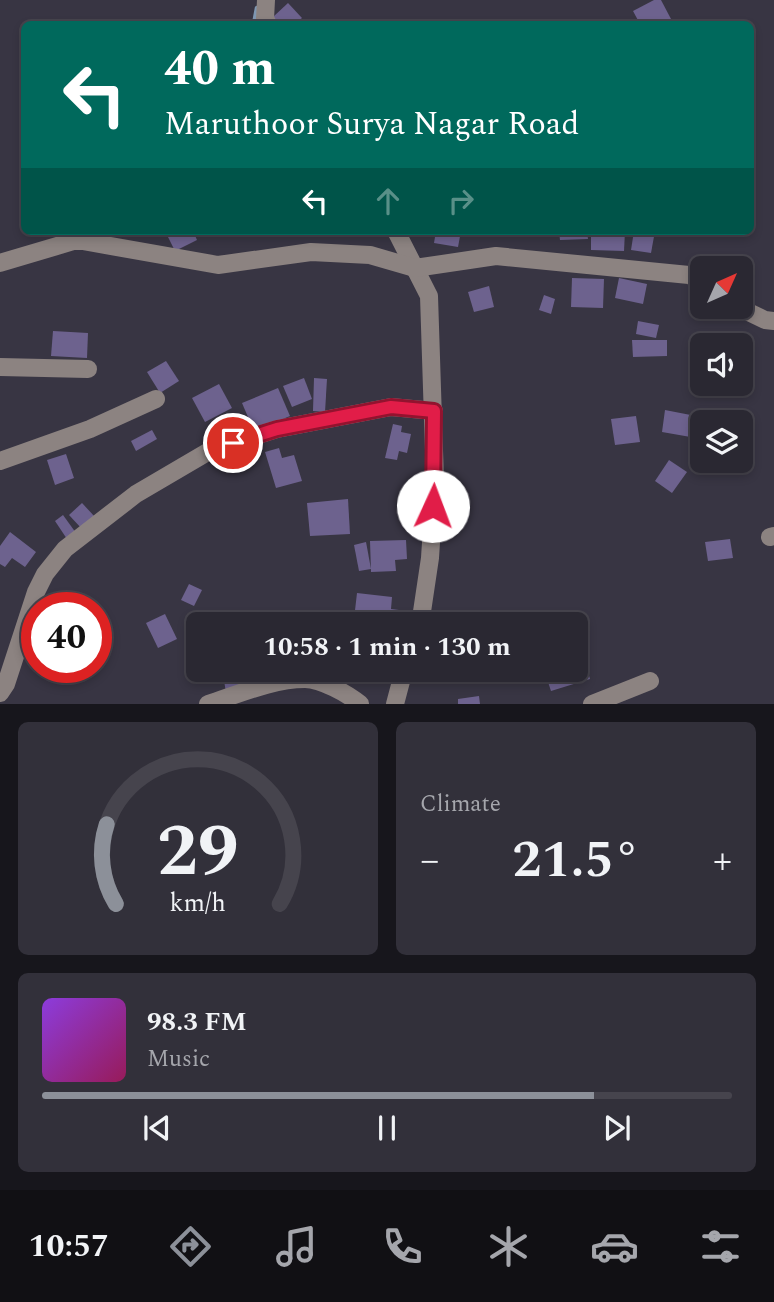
<!DOCTYPE html>
<html lang="en">
<head>
<meta charset="utf-8">
<style>
  body { margin:0; font-family:Spectral,serif; background:#32303a; color:#f1f3f6; height:100vh; display:flex; flex-direction:column; font-size:26px; white-space:nowrap }
  * { box-sizing:border-box; margin:0 }
  p { font-size:23px; color:#a5a6ac }
  .icon { flex:none; width:38px; height:38px; fill:none; stroke:currentColor; stroke-width:2; stroke-linecap:round; stroke-linejoin:round }
  .map { position:relative; height:704px; overflow:hidden }
  .drawer { display:flex; flex-direction:column; gap:18px; padding:18px; background:#17161c; flex:1 }
  .drawer>* { flex:none }
  .top-card { position:absolute; left:21px; top:21px; width:733px; height:214px; border-radius:10px; box-shadow:0 4px 10px #0003,0 0 0 2px #46444d; background:#00695c; color:#fff; overflow:hidden }
  .needle { width:46px; rotate:45deg }
  .controls { position:absolute; left:690px; top:256px; display:grid; gap:14px }
  .controls a { display:grid; place-items:center; width:63px; height:63px; border-radius:10px; background:#2a2832; box-shadow:0 4px 10px #0003,0 0 0 2px #46444d; font-size:35px }
  .speed { position:absolute; left:21px; top:592px; display:flex; gap:14px; font-size:35px; font-weight:700; text-align:center }
  .speed>* { display:grid; place-content:center; width:91px; height:91px; border-radius:50%; background:#2a2832; box-shadow:0 4px 10px #0003,0 0 0 2px #46444d; line-height:1 }
  .speed .limit { border:10px solid #d22; background:#fff; color:#111 }
  .pin { position:absolute; display:grid; place-items:center; width:60px; height:60px; color:#fff; margin:-30px; border:4px solid #fff; border-radius:50%; box-shadow:0 2px 7px #0007 }
  .me { position:absolute; width:77px; margin:-38px; rotate:2deg; stroke-linejoin:round; filter:drop-shadow(0 0 5px #0008) }
  .turn { display:flex; align-items:center; gap:24px; height:147px; padding:0 28px; font-size:32px }
  .turn .icon { width:91px; height:91px; stroke-width:2.5 }
  .turn b { display:block; font-size:49px; line-height:60px }
  .lanes { display:flex; align-items:center; height:66px; padding:0 28px; background:#0003; justify-content:center; gap:35px; direction:ltr }
  .lanes .off { opacity:.35 }
  .big { font-size:52px; font-weight:700; line-height:1.1 }
  .drawer .tile { flex:1; display:flex; flex-direction:column; justify-content:center; gap:10px; min-width:0; padding:0 24px; border-radius:10px; background:#32303a }
  .drawer .dial { align-items:center; gap:0 }
  .dial svg { height:182px; overflow:visible; fill:none; stroke:#46444d; stroke-width:7; stroke-linecap:round; text-anchor:middle }
  .dial text { fill:#f1f3f6; stroke:none }
  .song { display:flex; align-items:center; gap:21px }
  .cover { width:84px; height:84px; border-radius:10px; background:linear-gradient(135deg,hsl(270 70% 55%),hsl(330 70% 35%)) }
  .played { height:7px; border-radius:4px; background:linear-gradient(90deg,#8c9099 80%,#46444d 80%) }
  .keys { display:flex; justify-content:space-around; direction:ltr }
  .heat { display:flex; justify-content:space-between; align-items:center; font-size:38px; direction:ltr }
  .drawer .tiles { flex:1; display:grid; gap:18px; grid-template-columns:1fr 1fr }
  .tile:last-child { grid-column:span 2 }
  .trip { position:absolute; left:186px; top:612px; width:402px; height:70px; border-radius:10px; background:#2a2832; box-shadow:0 4px 10px #0003,0 0 0 2px #46444d; font-weight:700; line-height:70px; text-align:center }
  .dock { display:flex; height:112px; justify-content:space-around; align-items:center; background:#111014; color:#a5a6ac }
  .dock .icon { width:49px; height:49px }
  .dock .on { color:#8c9099 }
  .dock b { font-size:32px; color:#f1f3f6 }
  .map>svg:first-child { display:block }
  .lines { fill:none; stroke-linecap:round; stroke-linejoin:round }
  .stream { stroke:#7f97b2; stroke-width:4.5 }
  .building { fill:#6d628e }
  .minor { stroke:#8c8381; stroke-width:18 }
  .route-casing { stroke:#92132f; stroke-width:18 }
  .route { stroke:#e11d48; stroke-width:12 }
</style>
</head>
<body>
<div class="map">
<svg width="774" height="704" viewBox="0 0 774 704">
  <rect width="100%" height="100%" fill="#383543"/>
  <g class="lines">
    <polyline class="stream" points="254,24 257,8"/>
  </g>
  <g class="building">
    <polygon points="654,0 661,0 671,19 660,24 640,24 633,11"/>
    <polygon points="288,3 302,18 295,24 281,24 273,17"/>
    <polygon points="165,231 193,231 197,240 175,251"/>
    <polygon points="436,231 461,231 458,247 434,243"/>
    <polygon points="559,231 587,231 588,239 560,240"/>
    <polygon points="591,231 625,231 624,251 591,250"/>
    <polygon points="634,231 655,231 651,253 631,250"/>
    <polygon points="572,278 604,279 603,308 571,307"/>
    <polygon points="619,278 647,284 643,304 615,298"/>
    <polygon points="489,286 494,307 474,312 468,292"/>
    <polygon points="544,295 555,299 551,314 539,310"/>
    <polygon points="638,321 659,325 656,338 636,334"/>
    <polygon points="53,331 88,333 87,358 51,356"/>
    <polygon points="632,340 667,340 667,356 633,357"/>
    <polygon points="166,361 179,381 160,393 147,372"/>
    <polygon points="304,378 312,399 292,407 283,386"/>
    <polygon points="314,378 327,379 325,412 313,411"/>
    <polygon points="219,384 232,408 205,422 192,398"/>
    <polygon points="278,388 290,416 254,431 242,403"/>
    <polygon points="665,410 706,418 706,422 702,422 702,439 662,432"/>
    <polygon points="636,416 640,442 615,445 611,419"/>
    <polygon points="393,424 402,426 401,432 411,434 407,453 399,451 397,460 385,458"/>
    <polygon points="152,430 157,439 136,451 131,441"/>
    <polygon points="279,448 282,458 294,455 302,481 276,488 265,452"/>
    <polygon points="66,454 74,478 55,485 47,460"/>
    <polygon points="669,460 687,472 672,493 655,481"/>
    <polygon points="348,499 350,534 310,536 307,503"/>
    <polygon points="82,503 95,517 82,529 69,515"/>
    <polygon points="63,515 76,533 67,539 55,521"/>
    <polygon points="10,532 36,552 25,567 12,558 5,567 0,564 0,546"/>
    <polygon points="730,539 733,558 708,561 705,542"/>
    <polygon points="406,540 407,559 395,560 396,571 371,572 370,541"/>
    <polygon points="366,542 371,569 359,571 354,545"/>
    <polygon points="189,584 202,590 194,606 181,600"/>
    <polygon points="357,593 392,597 391,609 399,610 397,625 346,625 347,617 354,619"/>
    <polygon points="165,614 177,639 158,648 146,623"/>
    <polygon points="30,636 37,640 37,662 20,652"/>
    <polygon points="584,658 590,679 551,691 544,670 576,670 576,660"/>
    <polygon points="222,670 254,670 257,685 226,692"/>
    <polygon points="479,696 480,704 458,704 458,699"/>
  </g>
  <g class="lines">
    <g class="minor">
      <polyline points="266,0 265,19 268,24"/>
      <polyline points="396,231 429,296 435,481 430,558 420,625"/>
      <polyline points="0,263 77,240 218,265 311,252 370,255 415,268 496,256 689,275 702,280"/>
      <polyline points="736,306 765,320 774,321"/>
      <polyline points="0,367 88,369"/>
      <polyline points="0,461 90,429 156,399"/>
      <polyline points="770,537 774,536"/>
      <polyline points="0,693 6,684 36,592 45,574 65,549 136,494 211,450 277,429 391,407 434,411"/>
      <path d="M 208,704 C 239,694 273,679 305,679 C 321,679 348,694 360,704"/>
      <polyline points="395,704 404,670"/>
      <polyline points="592,704 650,681"/>
    </g>
  </g>
  <g class="lines">
    <defs>
      <polyline id="route" points="233,443 277,429 391,407 434,411 433,506"/>
    </defs>
    <use href="#route" class="route-casing"/>
    <use href="#route" class="route"/>
  </g>
</svg>
<div class="controls">
<a><svg class="needle" viewBox="-14 -14 28 28"><path d="M0-13l5 13h-10z" fill="#e53935"/><path d="M0 13l5-13h-10z" fill="#a5a6ac"/></svg></a>
<a><svg class="icon" aria-label="sound" viewBox="0 0 24 24"><path d="M4 9h4l5-4v14l-5-4H4zM17 9q2 3 0 6"/></svg></a>
<a><svg class="icon" aria-label="layers" viewBox="0 0 24 24"><path d="M12 4l9 5-9 5-9-5zM3 14l9 5 9-5"/></svg></a>
</div>
<div class="speed"><div class="limit">40</div></div>
<div class="pin" style="left:233px;top:443px;background:#d93025"><svg class="icon" aria-label="arrive" viewBox="0 0 24 24"><path d="M6 21V4h12l-3 4 3 4H6"/></svg></div>
<svg class="me" style="left:433px;top:506px" viewBox="-20 -20 40 40"><circle r="19" fill="#fff"/><path d="M0-13L10 11 0 6-10 11z" fill="#e11d48"/></svg>
<div class="trip">10:58 · 1 min · 130 m</div>
<div class="top-card">
<div class="turn"><svg class="icon" aria-label="left" viewBox="0 0 24 24"><path d="M17 20v-9H6M10 6l-5 5 5 5"/></svg><div><b>40 m</b>Maruthoor Surya Nagar Road</div></div>
<div class="lanes"><svg class="icon" aria-label="left" viewBox="0 0 24 24"><path d="M17 20v-9H6M10 6l-5 5 5 5"/></svg><svg class="icon off" aria-label="ahead" viewBox="0 0 24 24"><path d="M12 20V5M6 11l6-6 6 6"/></svg><svg class="icon off" aria-label="right" viewBox="0 0 24 24"><path d="M7 20v-9h11M14 6l5 5-5 5"/></svg></div>
</div>
</div>
<section class="drawer">
<div class="tiles">
<div class="tile dial"><svg viewBox="0 0 100 80">
<path d="M14 69A42 42 0 1 1 86 69"/>
<path d="M14 69A42 42 0 0 1 10 34" stroke="#8c9099"/>
<text x="50" y="56" font-size="32" font-weight="700">29</text>
<text x="50" y="72" font-size="11">km/h</text>
</svg></div>
<div class="tile"><p>Climate</p>
<div class="heat"><a>−</a><b class="big">21.5°</b><a>+</a></div>
</div>
<div class="tile">
<div class="song"><i class="cover"></i><div><b>98.3 FM</b><p>Music</p></div></div>
<div class="played"></div>
<div class="keys"><svg class="icon" aria-label="previous" viewBox="0 0 24 24"><path d="M18 5L8 12l10 7zM5 5v14"/></svg><svg class="icon" aria-label="pause" viewBox="0 0 24 24"><path d="M8 5v14M16 5v14"/></svg><svg class="icon" aria-label="next" viewBox="0 0 24 24"><path d="M6 5l10 7-10 7zM19 5v14"/></svg></div>
</div>
</div>
</section>
<nav class="dock">
<b>10:57</b>
<svg class="icon on" aria-label="directions" viewBox="0 0 24 24"><path d="M12 3l9 9-9 9-9-9zM9 14v-3h6M13 9l2 2-2 2"/></svg>
<svg class="icon" aria-label="music" viewBox="0 0 24 24"><path d="M9 18V5l10-2v13"/><circle cx="6" cy="18" r="3"/><circle cx="16" cy="16" r="3"/></svg>
<svg class="icon" aria-label="phone" viewBox="0 0 24 24"><path d="M5 4h4l2 5-3 2q2 4 5 5l2-3 5 2v4C11 20 4 13 5 4z"/></svg>
<svg class="icon" aria-label="climate" viewBox="0 0 24 24"><path d="M12 3v18M4 7l16 10M4 17L20 7"/></svg>
<svg class="icon" aria-label="car" viewBox="0 0 24 24"><path d="M5 17H2v-5l4-1 3-4h7l3 4 3 1v5h-3M9 17h6M6 11h13"/><circle cx="7" cy="17" r="2"/><circle cx="17" cy="17" r="2"/></svg>
<svg class="icon" aria-label="filters" viewBox="0 0 24 24"><path d="M4 7h16M4 17h16"/><circle cx="9" cy="7" r="2"/><circle cx="15" cy="17" r="2"/></svg>
</nav>
</body>
</html>
